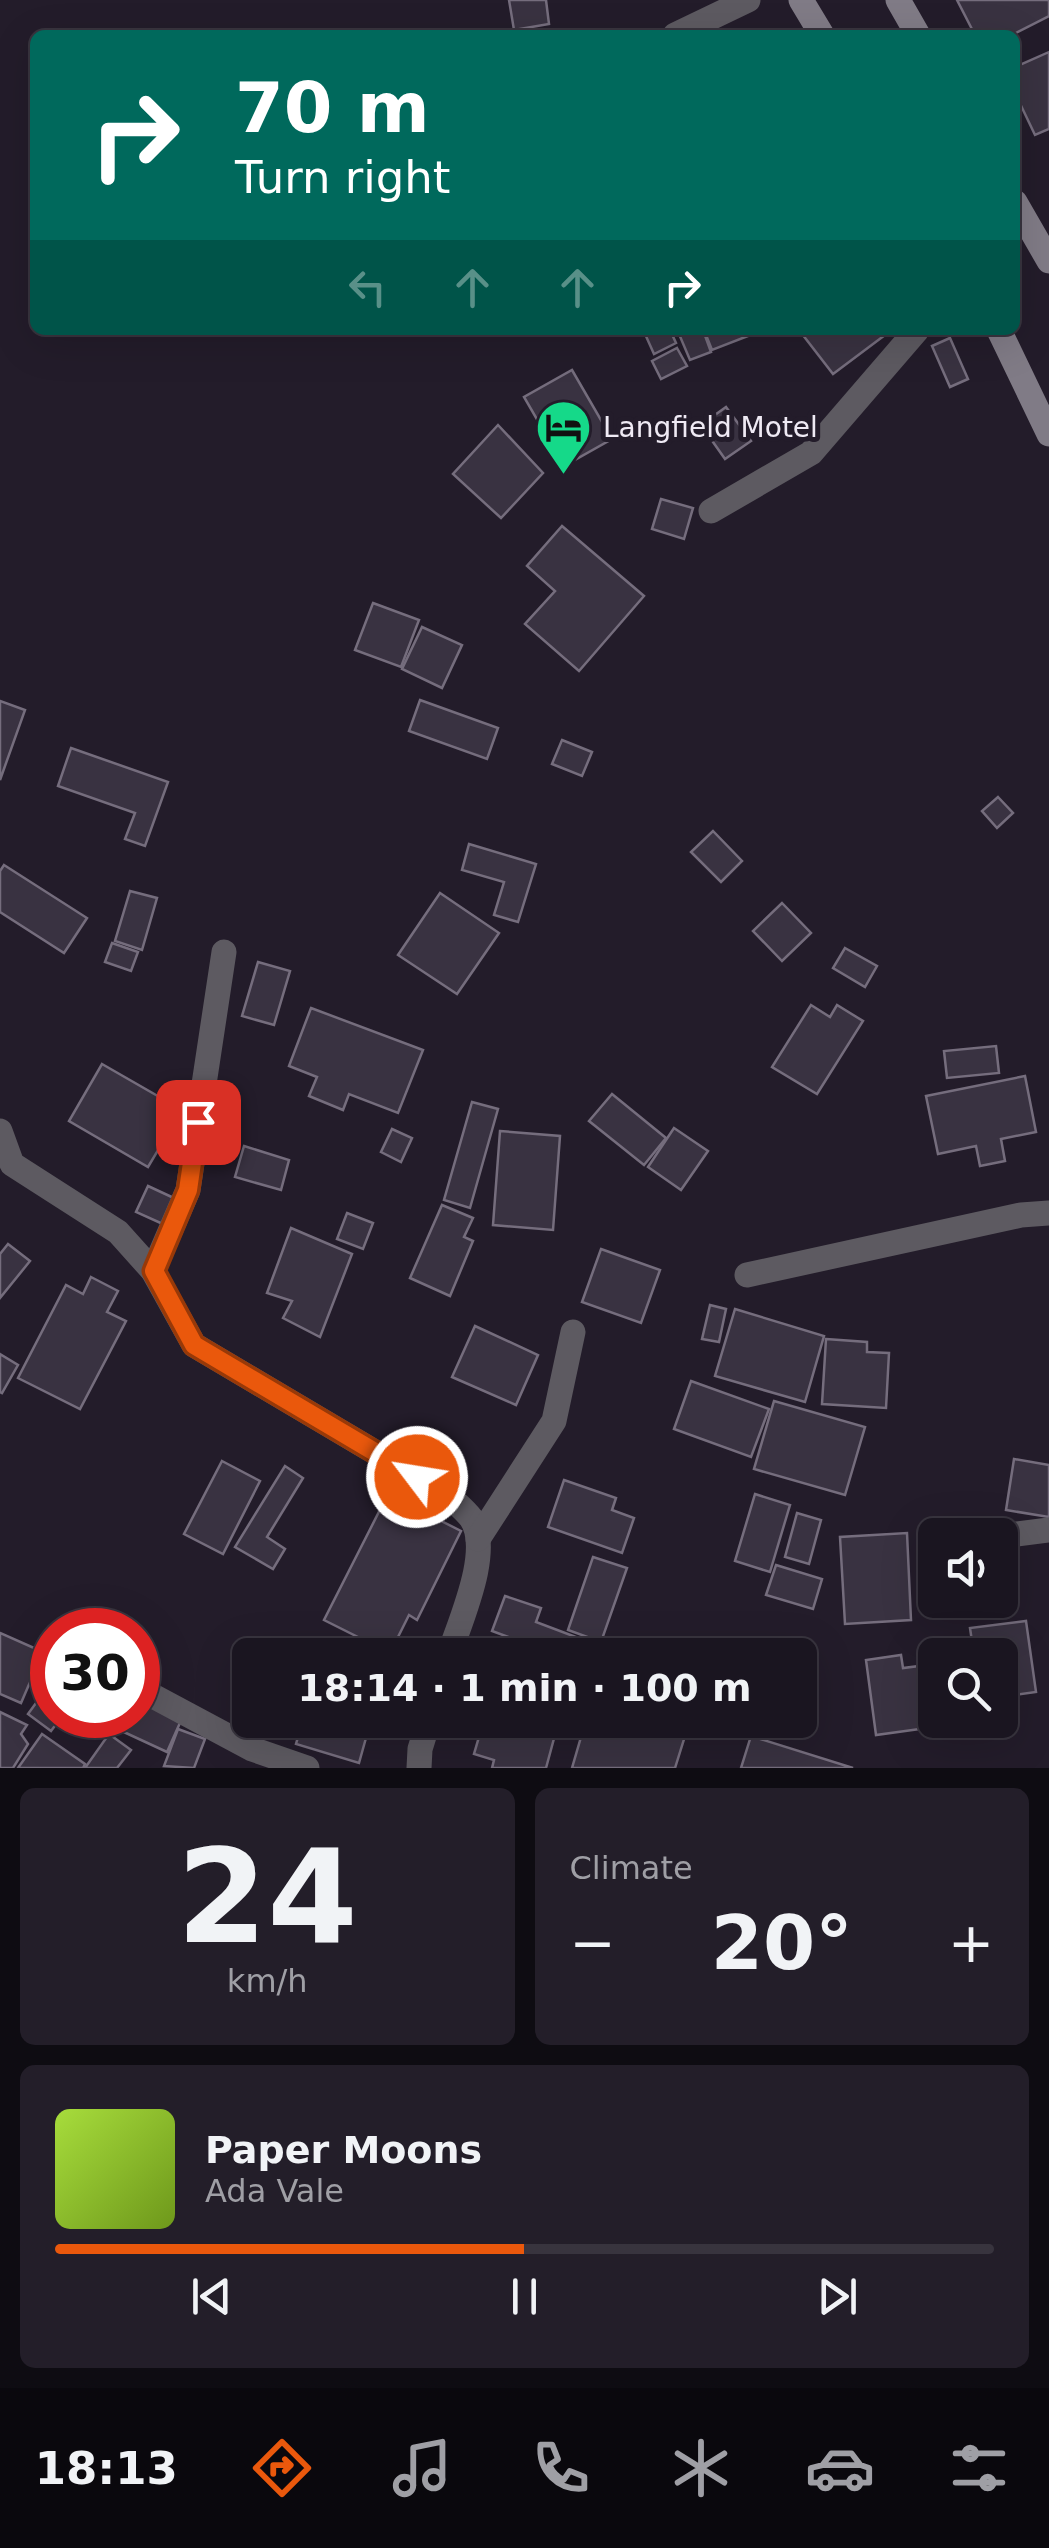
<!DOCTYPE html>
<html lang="en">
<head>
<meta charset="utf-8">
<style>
  body { margin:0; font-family:"DejaVu Sans",sans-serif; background:#231e29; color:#f1f3f6; height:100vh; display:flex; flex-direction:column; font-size:38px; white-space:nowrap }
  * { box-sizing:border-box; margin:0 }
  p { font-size:32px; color:#9f9fa5 }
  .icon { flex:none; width:55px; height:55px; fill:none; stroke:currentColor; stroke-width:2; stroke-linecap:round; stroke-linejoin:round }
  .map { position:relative; height:1768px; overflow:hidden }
  .panel { display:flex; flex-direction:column; gap:20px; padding:20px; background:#0e0c12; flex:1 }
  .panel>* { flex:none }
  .banner { position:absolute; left:30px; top:30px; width:990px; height:305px; border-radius:15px; box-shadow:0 10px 40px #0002,0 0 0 2px #38343e; background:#00695c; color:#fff; overflow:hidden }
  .controls { position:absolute; left:918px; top:1518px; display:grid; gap:20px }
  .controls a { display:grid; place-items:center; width:100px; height:100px; border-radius:15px; background:#1a1520; box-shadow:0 10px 40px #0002,0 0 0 2px #38343e; font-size:50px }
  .speed { position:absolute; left:30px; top:1608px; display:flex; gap:20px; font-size:50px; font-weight:700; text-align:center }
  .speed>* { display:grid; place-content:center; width:130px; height:130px; border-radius:50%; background:#1a1520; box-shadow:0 10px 40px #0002,0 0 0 2px #38343e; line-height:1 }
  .speed .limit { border:15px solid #d22; background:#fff; color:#111 }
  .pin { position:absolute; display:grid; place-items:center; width:85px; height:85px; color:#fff; margin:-42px; border-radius:20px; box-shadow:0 5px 15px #0006 }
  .me { position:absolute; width:110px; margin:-55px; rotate:301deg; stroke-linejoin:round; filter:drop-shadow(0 0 8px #0008) }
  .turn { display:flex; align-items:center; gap:35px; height:210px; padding:0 40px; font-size:45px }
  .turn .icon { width:130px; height:130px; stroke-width:2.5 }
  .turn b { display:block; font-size:70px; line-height:85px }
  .lanes { display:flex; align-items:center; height:95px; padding:0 40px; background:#0003; justify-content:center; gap:50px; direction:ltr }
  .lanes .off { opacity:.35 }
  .big { font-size:75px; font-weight:700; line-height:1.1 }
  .panel .tile { flex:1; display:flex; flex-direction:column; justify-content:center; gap:15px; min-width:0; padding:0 35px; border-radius:15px; background:#231e29 }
  .panel .dial { align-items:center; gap:0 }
  .dial b { font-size:130px; line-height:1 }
  .song { display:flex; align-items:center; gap:30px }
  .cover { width:120px; height:120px; border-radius:15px; background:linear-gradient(135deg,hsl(80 70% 55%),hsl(80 70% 35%)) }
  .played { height:10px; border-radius:5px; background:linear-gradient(90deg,#ea580c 50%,#38343e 50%) }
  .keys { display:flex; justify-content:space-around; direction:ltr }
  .heat { display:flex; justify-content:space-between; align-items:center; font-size:55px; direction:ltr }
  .panel .tiles { flex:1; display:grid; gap:20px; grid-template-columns:1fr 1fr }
  .tile:last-child { grid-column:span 2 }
  .trip { position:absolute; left:232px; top:1638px; width:585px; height:100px; border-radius:15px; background:#1a1520; box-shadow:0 10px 40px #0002,0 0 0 2px #38343e; font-weight:700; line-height:100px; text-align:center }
  .menu { display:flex; height:160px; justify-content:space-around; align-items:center; background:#0a080d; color:#9f9fa5 }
  .menu .icon { width:70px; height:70px }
  .menu .active { color:#ea580c }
  .menu b { font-size:45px; color:#f1f3f6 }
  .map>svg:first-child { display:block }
  .building { fill:#393241; stroke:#756d7d; stroke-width:2.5 }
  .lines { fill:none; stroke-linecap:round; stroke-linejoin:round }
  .street { stroke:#5d5a61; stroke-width:25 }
  .secondary { stroke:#807b86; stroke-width:25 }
  .route-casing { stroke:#983908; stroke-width:25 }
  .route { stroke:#ea580c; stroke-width:18 }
  .labels { text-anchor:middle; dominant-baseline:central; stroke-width:10; stroke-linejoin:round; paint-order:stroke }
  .poi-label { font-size:28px; fill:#efeaf4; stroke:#231c2a; text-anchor:start }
</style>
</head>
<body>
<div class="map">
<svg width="1049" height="1768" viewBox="0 0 1049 1768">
  <rect width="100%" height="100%" fill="#231c2a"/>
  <g class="building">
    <polygon points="509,0 546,0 549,24 514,30"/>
    <polygon points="957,0 1049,0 1049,16 1012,35 975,35"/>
    <polygon points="1049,52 1049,129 1035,135 1015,93 1015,67"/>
    <polygon points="654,330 670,330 676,343 654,354 645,334"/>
    <polygon points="689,330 703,330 711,352 690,360 679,334"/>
    <polygon points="704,330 746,330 748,336 712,350"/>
    <polygon points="799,330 881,330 885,335 833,374"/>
    <polygon points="950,338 968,379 950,387 932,346"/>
    <polygon points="677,348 687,366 661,379 652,361"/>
    <polygon points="572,370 612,439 564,466 524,397"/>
    <polygon points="726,407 751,441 725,459 701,425"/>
    <polygon points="498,425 543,473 501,518 453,474"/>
    <polygon points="661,499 693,508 684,539 652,529"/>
    <polygon points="562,526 644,596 579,671 525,624 555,591 527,566"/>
    <polygon points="373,603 419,620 401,667 355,650"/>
    <polygon points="422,627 462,645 442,688 402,669"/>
    <polygon points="420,700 498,728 487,759 409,731"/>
    <polygon points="0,701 25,710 0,780"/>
    <polygon points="562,740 592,752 582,776 552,764"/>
    <polygon points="71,748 168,782 145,846 125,839 135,813 58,786"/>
    <polygon points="998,797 1013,813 997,828 982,811"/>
    <polygon points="713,831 742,861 721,882 691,852"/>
    <polygon points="469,844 536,864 518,922 494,915 504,882 462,870"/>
    <polygon points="4,865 87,918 64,953 0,912 0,871"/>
    <polygon points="130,891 157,898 142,950 115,941"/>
    <polygon points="440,893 499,933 457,994 398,955"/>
    <polygon points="782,903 811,933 782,961 753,931"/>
    <polygon points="112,943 138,952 131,971 105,962"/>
    <polygon points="845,948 877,966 865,987 833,968"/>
    <polygon points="258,962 290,971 274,1025 242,1016"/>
    <polygon points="811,1005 830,1017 837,1005 863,1021 817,1094 772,1067"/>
    <polygon points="311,1008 423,1050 398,1113 349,1094 343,1110 309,1096 317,1077 289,1066"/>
    <polygon points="996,1046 999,1073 947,1078 944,1051"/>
    <polygon points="102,1064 182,1110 148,1167 69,1121"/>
    <polygon points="1025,1076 1036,1132 1001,1139 1005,1161 980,1166 976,1146 938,1154 926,1096"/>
    <polygon points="612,1094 666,1138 644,1165 589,1121"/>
    <polygon points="472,1102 498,1109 470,1208 444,1200"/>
    <polygon points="674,1128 708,1151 681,1190 648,1167"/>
    <polygon points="392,1129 412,1138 401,1162 381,1152"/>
    <polygon points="500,1131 560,1136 553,1230 493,1225"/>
    <polygon points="244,1146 289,1160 281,1190 235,1177"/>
    <polygon points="148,1186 176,1199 165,1225 136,1212"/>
    <polygon points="442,1205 473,1218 464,1237 473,1241 450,1296 410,1278"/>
    <polygon points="347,1213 373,1223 363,1249 337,1239"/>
    <polygon points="291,1228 352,1254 320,1337 283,1318 292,1301 267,1293"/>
    <polygon points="8,1244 30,1261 0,1298 0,1254"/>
    <polygon points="601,1249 660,1270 641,1323 582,1302"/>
    <polygon points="91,1277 118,1291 107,1312 126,1321 80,1409 18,1378 66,1285 83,1294"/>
    <polygon points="710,1305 726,1309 719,1342 702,1339"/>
    <polygon points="735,1309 824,1336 805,1402 715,1376"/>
    <polygon points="475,1326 538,1355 516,1405 452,1377"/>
    <polygon points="826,1339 867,1342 867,1352 889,1353 886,1408 822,1404"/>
    <polygon points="0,1354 18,1365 2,1393 0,1392"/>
    <polygon points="691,1381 769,1409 751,1457 674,1429"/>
    <polygon points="774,1401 865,1427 845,1495 754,1469"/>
    <polygon points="1014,1459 1049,1465 1049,1517 1006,1510"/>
    <polygon points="222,1461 260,1481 223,1554 184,1534"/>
    <polygon points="285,1466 303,1478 267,1537 285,1549 273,1569 235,1547"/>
    <polygon points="564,1480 616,1498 612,1510 634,1518 622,1553 548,1527"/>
    <polygon points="388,1494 461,1531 417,1620 409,1615 390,1653 324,1620"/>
    <polygon points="755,1494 790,1505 770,1572 735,1561"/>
    <polygon points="797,1513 821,1520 809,1564 785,1557"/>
    <polygon points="907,1533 911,1620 845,1624 840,1537"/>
    <polygon points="593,1557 627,1568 601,1642 568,1630"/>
    <polygon points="776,1565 822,1579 813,1609 766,1595"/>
    <polygon points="505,1596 541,1608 536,1622 605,1648 602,1655 557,1655 492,1631"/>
    <polygon points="1026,1621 1036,1692 1000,1697 1000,1655 974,1655 970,1628"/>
    <polygon points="0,1633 43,1652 21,1703 0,1694"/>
    <polygon points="901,1655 903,1668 935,1664 935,1720 948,1720 949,1725 876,1735 866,1660"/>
    <polygon points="52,1681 52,1715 63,1715 51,1731 28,1714"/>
    <polygon points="138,1695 183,1716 167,1752 113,1727 118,1715 138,1715"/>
    <polygon points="0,1712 27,1725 21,1734 28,1744 13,1768 0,1768"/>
    <polygon points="303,1720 333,1720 330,1731 335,1732 339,1720 371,1720 359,1763 296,1744"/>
    <polygon points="484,1720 559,1720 546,1768 492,1768 494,1760 474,1754"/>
    <polygon points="586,1720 690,1720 675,1768 572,1768"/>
    <polygon points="178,1729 205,1739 194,1768 164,1766"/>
    <polygon points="42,1734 85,1764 83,1768 18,1768"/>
    <polygon points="109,1734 131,1750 117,1768 85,1768"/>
    <polygon points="751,1736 853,1768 741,1768"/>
  </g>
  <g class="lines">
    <g class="street">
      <polyline points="675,35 748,0"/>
      <polyline points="711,511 811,453 917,330"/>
      <path d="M 0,1131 L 12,1164 L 118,1232 L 153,1271 L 194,1345 L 449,1496 C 456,1503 465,1510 471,1518 C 493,1550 460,1621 449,1655"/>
      <polyline points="153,1271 188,1190 224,952"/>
      <polyline points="747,1275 1021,1215 1049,1213"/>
      <polyline points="1000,1536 1049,1530"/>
      <polyline points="478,1539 554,1421 573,1332"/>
      <polyline points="138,1688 252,1749 307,1768"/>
      <polyline points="419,1768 420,1749 429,1720"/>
    </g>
    <g class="secondary">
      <polyline points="801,0 822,35"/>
      <polyline points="898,0 918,35"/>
      <polyline points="1015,202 1049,261"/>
      <polyline points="999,330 1049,434"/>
    </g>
  </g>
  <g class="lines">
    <defs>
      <polyline id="route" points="198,1122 188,1190 154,1271 194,1345 417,1477"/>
    </defs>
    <use href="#route" class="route-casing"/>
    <use href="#route" class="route"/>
  </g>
  <defs>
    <symbol id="hotel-pin" viewBox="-11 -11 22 30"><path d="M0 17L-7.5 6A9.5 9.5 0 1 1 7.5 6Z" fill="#15d989" stroke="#231c2a"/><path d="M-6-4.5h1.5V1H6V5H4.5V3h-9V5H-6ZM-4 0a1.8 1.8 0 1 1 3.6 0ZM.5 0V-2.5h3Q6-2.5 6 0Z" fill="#111"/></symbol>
  </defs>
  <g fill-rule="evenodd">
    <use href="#hotel-pin" x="532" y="396" width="63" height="86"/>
  </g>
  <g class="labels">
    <g class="poi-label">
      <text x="603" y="427">Langfield Motel</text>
    </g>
  </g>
</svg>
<div class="controls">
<a><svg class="icon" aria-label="sound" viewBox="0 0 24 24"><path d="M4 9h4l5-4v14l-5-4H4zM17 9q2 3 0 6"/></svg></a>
<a><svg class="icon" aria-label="search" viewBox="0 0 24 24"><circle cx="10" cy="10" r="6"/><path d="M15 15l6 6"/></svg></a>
</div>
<div class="speed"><div class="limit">30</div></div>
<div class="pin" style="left:198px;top:1122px;background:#d93025"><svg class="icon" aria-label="arrive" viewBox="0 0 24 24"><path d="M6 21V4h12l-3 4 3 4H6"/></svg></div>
<svg class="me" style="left:417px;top:1477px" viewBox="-20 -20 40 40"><circle r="17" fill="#ea580c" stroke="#fff" stroke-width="3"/><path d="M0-11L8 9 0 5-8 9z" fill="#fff"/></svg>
<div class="trip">18:14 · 1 min · 100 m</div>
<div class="banner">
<div class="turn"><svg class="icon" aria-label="right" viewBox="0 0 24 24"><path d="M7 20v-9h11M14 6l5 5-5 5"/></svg><div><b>70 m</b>Turn right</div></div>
<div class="lanes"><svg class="icon off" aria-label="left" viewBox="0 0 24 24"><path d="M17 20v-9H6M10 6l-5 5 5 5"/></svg><svg class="icon off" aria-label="ahead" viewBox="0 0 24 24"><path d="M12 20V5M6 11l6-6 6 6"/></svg><svg class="icon off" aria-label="ahead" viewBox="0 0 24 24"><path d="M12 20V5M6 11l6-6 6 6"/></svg><svg class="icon" aria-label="right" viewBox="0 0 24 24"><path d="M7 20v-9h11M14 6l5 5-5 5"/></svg></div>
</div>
</div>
<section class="panel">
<div class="tiles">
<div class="tile dial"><b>24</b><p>km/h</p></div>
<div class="tile"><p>Climate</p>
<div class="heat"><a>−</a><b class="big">20°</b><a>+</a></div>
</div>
<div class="tile">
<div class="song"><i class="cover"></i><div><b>Paper Moons</b><p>Ada Vale</p></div></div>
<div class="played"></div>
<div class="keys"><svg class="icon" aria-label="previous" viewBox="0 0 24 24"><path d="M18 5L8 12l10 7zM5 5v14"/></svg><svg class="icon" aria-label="pause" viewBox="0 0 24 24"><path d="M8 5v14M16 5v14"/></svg><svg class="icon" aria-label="next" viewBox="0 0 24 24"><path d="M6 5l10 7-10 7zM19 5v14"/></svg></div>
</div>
</div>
</section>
<nav class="menu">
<b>18:13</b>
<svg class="icon active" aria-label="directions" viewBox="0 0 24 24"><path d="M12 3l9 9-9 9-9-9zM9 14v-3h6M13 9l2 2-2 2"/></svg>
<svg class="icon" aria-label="music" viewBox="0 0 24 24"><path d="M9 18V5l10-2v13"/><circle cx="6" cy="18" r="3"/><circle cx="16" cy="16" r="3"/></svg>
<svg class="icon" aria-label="phone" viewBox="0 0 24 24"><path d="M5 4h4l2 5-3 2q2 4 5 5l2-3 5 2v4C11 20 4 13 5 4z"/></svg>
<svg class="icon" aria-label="climate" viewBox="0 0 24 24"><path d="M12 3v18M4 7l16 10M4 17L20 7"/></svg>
<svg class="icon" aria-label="car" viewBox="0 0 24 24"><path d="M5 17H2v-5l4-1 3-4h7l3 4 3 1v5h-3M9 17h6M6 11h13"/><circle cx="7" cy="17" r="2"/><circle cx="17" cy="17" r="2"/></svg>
<svg class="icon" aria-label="filters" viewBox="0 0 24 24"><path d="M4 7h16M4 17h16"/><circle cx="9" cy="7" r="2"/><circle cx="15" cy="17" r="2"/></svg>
</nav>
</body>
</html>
